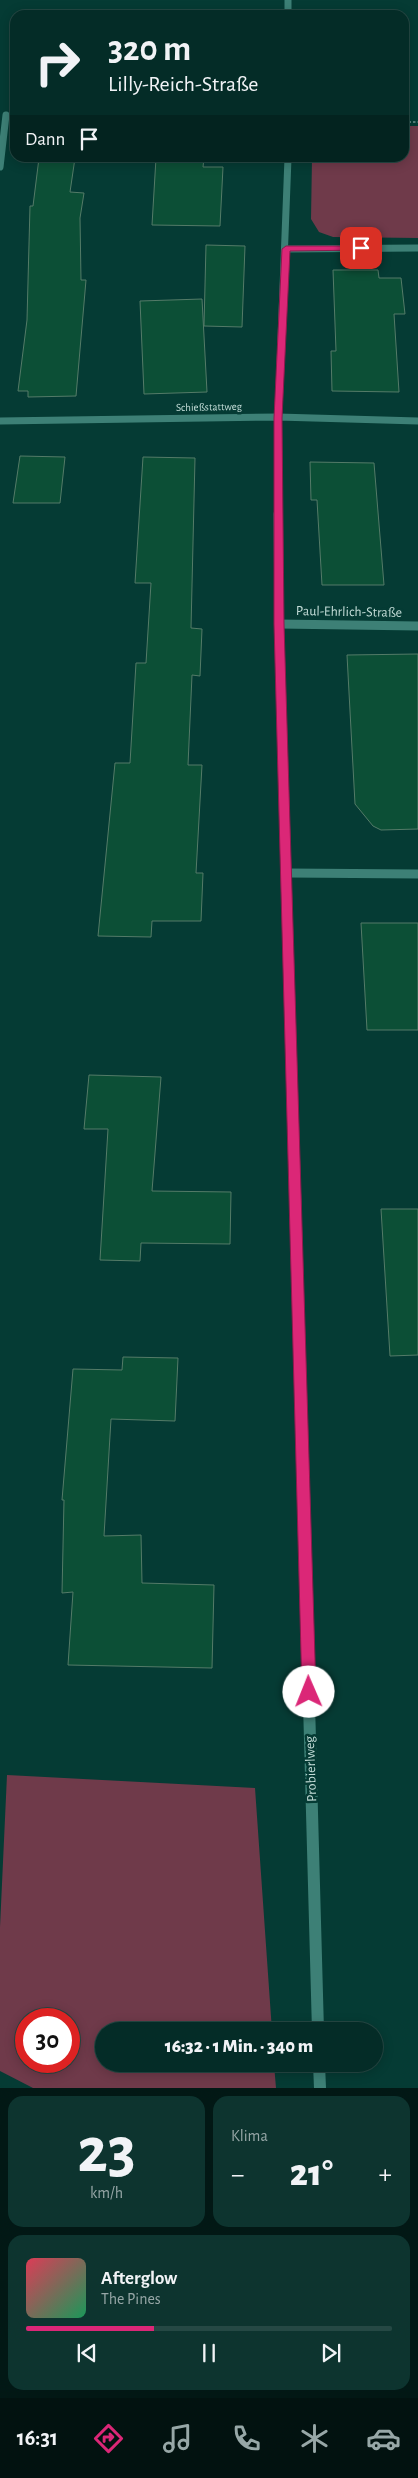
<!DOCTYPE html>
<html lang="de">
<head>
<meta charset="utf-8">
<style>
  body { margin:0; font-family:"Alegreya Sans",sans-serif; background:#0d342f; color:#f1f3f6; height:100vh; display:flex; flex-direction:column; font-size:19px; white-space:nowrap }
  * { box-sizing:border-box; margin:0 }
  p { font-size:16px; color:#97a7a7 }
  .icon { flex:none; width:28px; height:28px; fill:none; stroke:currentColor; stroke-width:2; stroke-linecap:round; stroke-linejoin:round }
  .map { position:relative; height:2088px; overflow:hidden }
  .side { display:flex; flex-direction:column; gap:8px; padding:8px; background:#021815; flex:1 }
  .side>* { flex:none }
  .banner { position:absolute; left:10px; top:10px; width:399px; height:152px; border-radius:15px; box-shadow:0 2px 12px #0003,0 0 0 1px #254844; background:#042c27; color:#f1f3f6; overflow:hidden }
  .speed { position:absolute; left:15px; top:2008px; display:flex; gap:10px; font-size:25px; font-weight:700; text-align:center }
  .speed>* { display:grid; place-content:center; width:65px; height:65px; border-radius:50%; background:#042c27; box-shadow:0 2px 12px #0003,0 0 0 1px #254844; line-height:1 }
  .speed .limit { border:8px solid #d22; background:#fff; color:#111 }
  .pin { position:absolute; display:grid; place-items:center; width:42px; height:42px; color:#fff; margin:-21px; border-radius:10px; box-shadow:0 2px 8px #0006 }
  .me { position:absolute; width:55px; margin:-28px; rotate:359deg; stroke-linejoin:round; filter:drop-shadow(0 0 4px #0008) }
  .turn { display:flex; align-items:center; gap:18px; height:105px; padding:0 15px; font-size:22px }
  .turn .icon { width:65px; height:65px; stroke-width:2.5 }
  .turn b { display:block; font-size:35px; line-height:42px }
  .then { display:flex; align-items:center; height:48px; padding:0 15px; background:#0003; gap:10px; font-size:19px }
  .big { font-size:38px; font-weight:800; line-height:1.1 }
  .side .tile { flex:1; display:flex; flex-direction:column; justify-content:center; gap:8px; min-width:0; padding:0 18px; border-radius:15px; background:#0d342f }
  .side .dial { align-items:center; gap:0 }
  .dial b { font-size:65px; line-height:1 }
  .song { display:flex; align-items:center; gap:15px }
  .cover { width:60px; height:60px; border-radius:8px; background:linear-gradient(135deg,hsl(350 70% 55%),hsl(150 70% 35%)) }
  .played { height:5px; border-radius:2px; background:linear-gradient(90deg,#db2777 35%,#254844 35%) }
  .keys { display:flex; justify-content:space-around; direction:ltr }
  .heat { display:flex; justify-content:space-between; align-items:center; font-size:28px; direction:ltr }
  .side .tiles { flex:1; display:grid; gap:8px; grid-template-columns:1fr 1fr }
  .tile:last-child { grid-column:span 2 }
  .trip { position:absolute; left:95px; top:2022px; width:288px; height:50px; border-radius:25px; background:#042c27; box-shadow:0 2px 12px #0003,0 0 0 1px #254844; font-weight:800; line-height:50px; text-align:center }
  .dock { display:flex; height:80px; justify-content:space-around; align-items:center; background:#021210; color:#97a7a7 }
  .dock .icon { width:35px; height:35px }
  .dock .current { color:#db2777 }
  .dock b { font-size:22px; color:#f1f3f6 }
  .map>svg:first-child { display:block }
  .green { fill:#6f3a4a; fill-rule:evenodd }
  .building { fill:#0c4f36; stroke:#547b68 }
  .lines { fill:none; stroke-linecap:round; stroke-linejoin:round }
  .path { stroke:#557f79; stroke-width:2; stroke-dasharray:2.5 2; stroke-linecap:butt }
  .minor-far2 { stroke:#3d8076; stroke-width:7 }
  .minor-far1 { stroke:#3d8076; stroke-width:9 }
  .minor { stroke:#3d8076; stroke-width:12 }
  .route { fill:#db2777; stroke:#8e194d }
  .labels { text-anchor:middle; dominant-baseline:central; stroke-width:5; stroke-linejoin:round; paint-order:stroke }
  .far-street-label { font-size:11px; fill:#c4ddd8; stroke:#053b34 }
  .street-label { font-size:14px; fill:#c4ddd8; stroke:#053b34 }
</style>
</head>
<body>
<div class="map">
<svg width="418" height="2088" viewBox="0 0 418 2088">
  <rect width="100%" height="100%" fill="#053b34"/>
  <g class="green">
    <polygon points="404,126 418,126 418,238 333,237 319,232 311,219 312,158 404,158"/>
    <path d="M 7,1775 L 255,1788 L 272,2031 L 104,2031 L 104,2064 L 274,2064 L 276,2088 L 33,2088 L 0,2071 L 0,1927 ZM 26,2019 L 69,2019 L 69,2061 L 26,2061 Z"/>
  </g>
  <g class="building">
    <polygon points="39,158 75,158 70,192 84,193 80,218 81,280 86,280 76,396 28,397 28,391 18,391 27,320 30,206 33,206"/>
    <polygon points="156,158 204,158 203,167 223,167 220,226 152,225"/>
    <polygon points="206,245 245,246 242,327 204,326"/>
    <polygon points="333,270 378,270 379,278 401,278 405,314 394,314 399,392 332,391 331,351 336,351"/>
    <polygon points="202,299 207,392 144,394 140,301"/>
    <polygon points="20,456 65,457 60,503 13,503"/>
    <polygon points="143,457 195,458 191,628 202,629 200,676 192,675 188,765 202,765 196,873 203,873 201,921 152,921 151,937 98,936 115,763 130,763 136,663 146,663 151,583 135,583"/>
    <polygon points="310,462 374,463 384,585 322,585 317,500 311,500"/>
    <polygon points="418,654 418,829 381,830 373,826 355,804 347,655"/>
    <polygon points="361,923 418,923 418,1030 367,1030"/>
    <polygon points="89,1075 161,1077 152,1191 231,1192 230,1244 141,1243 140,1261 100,1260 108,1129 84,1129"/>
    <polygon points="381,1209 418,1209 418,1355 390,1356"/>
    <polygon points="123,1357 178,1358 175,1421 111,1419 104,1536 141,1535 142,1583 214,1585 212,1668 68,1665 73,1592 62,1593 64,1500 62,1500 73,1369 122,1370"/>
  </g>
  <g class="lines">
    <polyline class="path" points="404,122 418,122"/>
    <g class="minor-far2">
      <polyline points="288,0 288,15"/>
      <polyline points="0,167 6,115"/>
      <polyline points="286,249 418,248"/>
      <polyline points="0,421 278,417 418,421"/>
      <polyline points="278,516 278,417 288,158"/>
    </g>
    <g class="minor-far1">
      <polyline points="278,514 279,624 295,1194"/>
      <polyline points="279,624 418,626"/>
      <polyline points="288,873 418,874"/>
    </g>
    <g class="minor">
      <polyline points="295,1193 318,2031"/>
      <polyline points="319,2064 320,2088"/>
    </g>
  </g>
  <polygon class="route" points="361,246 365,248 364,250 290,251 282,418 284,624 316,1692 314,1696 309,1698 304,1696 302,1692 274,624 274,418 282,249 286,246"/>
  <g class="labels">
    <g class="far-street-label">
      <text transform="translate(209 407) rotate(-1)">Schießstattweg</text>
    </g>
    <g class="street-label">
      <text transform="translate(349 612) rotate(1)">Paul-Ehrlich-Straße</text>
      <text transform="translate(311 1769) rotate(-92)">Probierlweg</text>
    </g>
  </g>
</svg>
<div class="speed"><div class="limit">30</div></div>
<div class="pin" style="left:361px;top:248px;background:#d93025"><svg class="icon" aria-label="arrive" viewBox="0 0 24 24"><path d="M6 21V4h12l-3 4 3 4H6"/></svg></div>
<svg class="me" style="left:309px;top:1692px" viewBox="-20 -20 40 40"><circle r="19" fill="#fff"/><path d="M0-13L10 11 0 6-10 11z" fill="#db2777"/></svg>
<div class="trip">16:32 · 1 Min. · 340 m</div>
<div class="banner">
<div class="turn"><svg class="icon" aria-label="right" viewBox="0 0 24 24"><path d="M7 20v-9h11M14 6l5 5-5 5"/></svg><div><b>320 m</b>Lilly-Reich-Straße</div></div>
<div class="then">Dann<svg class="icon" aria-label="arrive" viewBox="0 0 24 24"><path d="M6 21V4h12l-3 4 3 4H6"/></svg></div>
</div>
</div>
<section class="side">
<div class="tiles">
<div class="tile dial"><b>23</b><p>km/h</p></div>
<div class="tile"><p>Klima</p>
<div class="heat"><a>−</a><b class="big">21°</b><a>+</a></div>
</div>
<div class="tile">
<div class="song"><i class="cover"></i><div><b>Afterglow</b><p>The Pines</p></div></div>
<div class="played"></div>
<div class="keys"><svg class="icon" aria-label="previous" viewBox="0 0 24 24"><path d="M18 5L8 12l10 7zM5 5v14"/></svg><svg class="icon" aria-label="pause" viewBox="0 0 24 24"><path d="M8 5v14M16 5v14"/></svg><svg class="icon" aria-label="next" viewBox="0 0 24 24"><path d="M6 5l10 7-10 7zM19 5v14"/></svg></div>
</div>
</div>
</section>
<nav class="dock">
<b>16:31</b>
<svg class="icon current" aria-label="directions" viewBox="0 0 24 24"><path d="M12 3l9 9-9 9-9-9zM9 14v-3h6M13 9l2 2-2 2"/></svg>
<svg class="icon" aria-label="music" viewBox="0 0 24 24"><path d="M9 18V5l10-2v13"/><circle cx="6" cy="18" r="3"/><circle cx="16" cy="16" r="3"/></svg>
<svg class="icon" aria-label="phone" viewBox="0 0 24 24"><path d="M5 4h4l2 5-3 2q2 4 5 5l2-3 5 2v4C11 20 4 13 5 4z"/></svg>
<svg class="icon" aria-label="climate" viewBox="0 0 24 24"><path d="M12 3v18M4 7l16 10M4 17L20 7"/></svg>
<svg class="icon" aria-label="car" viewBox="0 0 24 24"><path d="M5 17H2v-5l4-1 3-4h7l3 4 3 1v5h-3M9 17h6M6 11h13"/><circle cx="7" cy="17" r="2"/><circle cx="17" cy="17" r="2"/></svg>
</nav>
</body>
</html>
